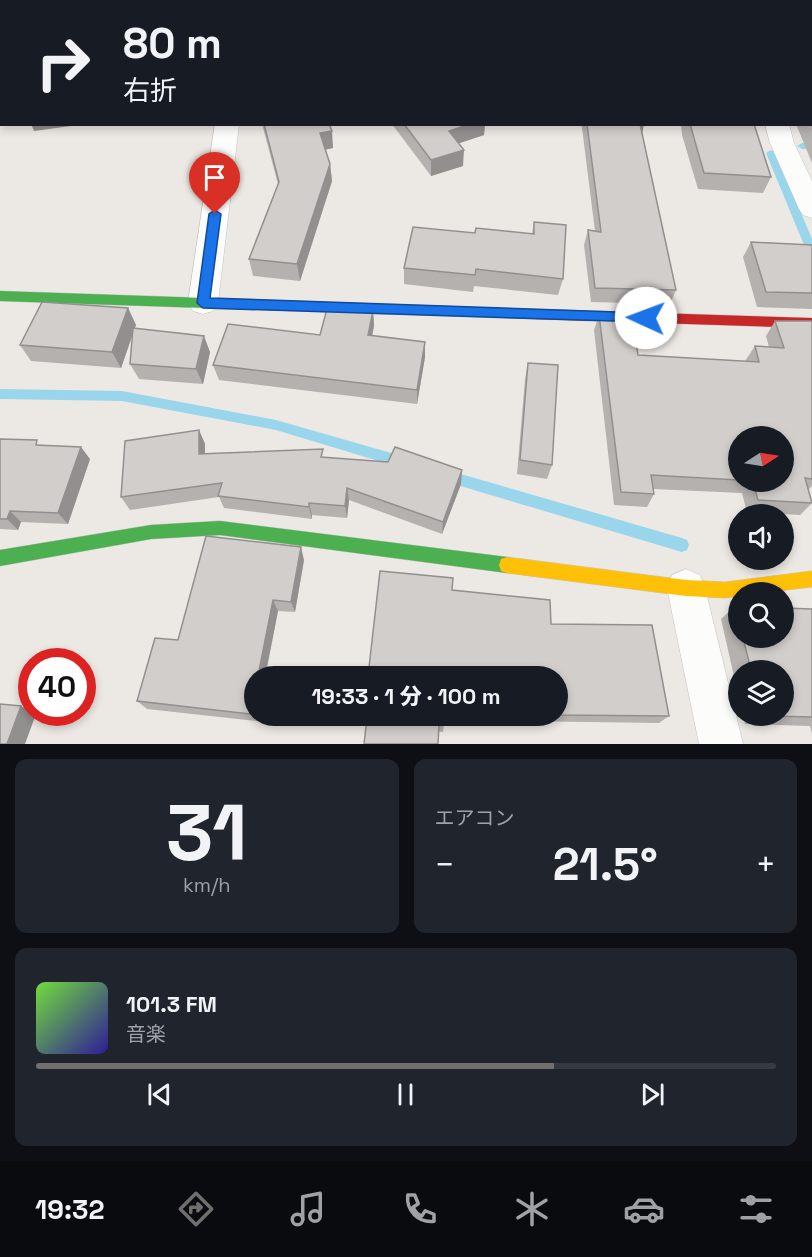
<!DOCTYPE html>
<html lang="ja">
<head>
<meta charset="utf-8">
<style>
  body { margin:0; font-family:"Space Grotesk","Noto Sans JP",sans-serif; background:#20242c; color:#f1f3f6; height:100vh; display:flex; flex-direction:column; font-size:22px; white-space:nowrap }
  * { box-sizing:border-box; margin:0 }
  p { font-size:20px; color:#9ea1a6 }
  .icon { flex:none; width:33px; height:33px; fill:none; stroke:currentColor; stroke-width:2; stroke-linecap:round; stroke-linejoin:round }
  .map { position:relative; height:744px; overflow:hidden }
  .side { display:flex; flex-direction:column; gap:15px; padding:15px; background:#0d0f14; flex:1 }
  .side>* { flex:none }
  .banner { position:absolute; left:0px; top:0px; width:813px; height:126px; box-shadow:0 3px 9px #0003; background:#171b24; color:#f1f3f6; overflow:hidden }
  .needle { width:39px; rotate:78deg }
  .buttons { position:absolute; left:728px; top:426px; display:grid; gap:12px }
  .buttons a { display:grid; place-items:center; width:66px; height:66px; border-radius:50%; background:#171b24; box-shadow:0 3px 9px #0003; font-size:30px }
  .speed { position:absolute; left:18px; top:648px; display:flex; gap:12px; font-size:30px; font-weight:700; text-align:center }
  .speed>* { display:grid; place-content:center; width:78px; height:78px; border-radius:50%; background:#171b24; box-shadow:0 3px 9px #0003; line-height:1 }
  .speed .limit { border:9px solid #d22; background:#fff; color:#111 }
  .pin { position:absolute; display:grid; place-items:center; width:51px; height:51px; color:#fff; margin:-62px -26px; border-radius:50% 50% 50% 0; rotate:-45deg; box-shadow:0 0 6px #0007 }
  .pin .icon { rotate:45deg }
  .me { position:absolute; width:66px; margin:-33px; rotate:272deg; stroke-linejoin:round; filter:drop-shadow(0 0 4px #0008) }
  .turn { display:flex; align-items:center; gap:21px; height:126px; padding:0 24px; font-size:27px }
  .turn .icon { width:78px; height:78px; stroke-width:2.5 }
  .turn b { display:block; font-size:42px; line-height:51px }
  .big { font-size:45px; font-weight:800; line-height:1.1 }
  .side .tile { flex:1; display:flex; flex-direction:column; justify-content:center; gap:9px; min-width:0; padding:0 21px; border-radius:12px; background:#20242c }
  .side .dial { align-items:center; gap:0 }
  .dial b { font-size:78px; line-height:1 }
  .song { display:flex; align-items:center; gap:18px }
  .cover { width:72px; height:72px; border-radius:9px; background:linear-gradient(135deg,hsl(100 70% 55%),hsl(250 70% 35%)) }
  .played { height:6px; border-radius:3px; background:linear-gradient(90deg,#706f6e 70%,#363941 70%) }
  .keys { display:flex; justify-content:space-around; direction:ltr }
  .heat { display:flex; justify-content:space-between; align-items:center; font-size:33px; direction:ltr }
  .side .tiles { flex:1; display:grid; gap:15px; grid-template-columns:1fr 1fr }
  .tile:last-child { grid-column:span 2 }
  .trip { position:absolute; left:244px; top:666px; width:324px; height:60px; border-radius:30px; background:#171b24; box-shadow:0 3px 9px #0003; font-weight:800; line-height:60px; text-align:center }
  .tab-bar { display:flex; height:96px; justify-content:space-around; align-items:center; background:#090b0e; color:#9ea1a6 }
  .tab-bar .icon { width:42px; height:42px }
  .tab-bar .on { color:#706f6e }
  .tab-bar b { font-size:27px; color:#f1f3f6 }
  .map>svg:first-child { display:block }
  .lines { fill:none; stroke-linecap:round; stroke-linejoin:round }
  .stream { fill:#99d6ec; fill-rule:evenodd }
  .street-casing { stroke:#c5c4c5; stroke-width:1 }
  .fast-casing { stroke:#c5c4c5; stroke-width:1 }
  .slow-casing { stroke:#c5c4c5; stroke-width:1 }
  .jam-casing { stroke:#c5c4c5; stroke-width:1 }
  .street { fill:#fcfcfb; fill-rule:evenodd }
  .fast { fill:#4caf50; fill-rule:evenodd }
  .slow { fill:#ffc107; fill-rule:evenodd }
  .jam { fill:#c62828; fill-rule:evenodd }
  .wall { fill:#b4b1af; fill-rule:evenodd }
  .shaded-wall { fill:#92908e }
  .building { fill:#d1cecb; stroke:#92908e; stroke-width:1.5 }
  .route { fill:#1a73e8; stroke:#114b97; stroke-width:1.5 }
</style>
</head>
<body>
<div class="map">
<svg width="812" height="744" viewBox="0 0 812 744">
  <rect width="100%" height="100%" fill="#ece8e4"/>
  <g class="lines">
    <g class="stream">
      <polygon points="812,143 812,149 802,149 797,146 802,143"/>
      <polygon points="771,150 776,153 812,239 812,256 807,252 766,153"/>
      <polygon points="0,389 122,391 276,420 405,457 410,459 412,463 410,467 405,469 276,430 122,401 0,399"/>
      <polygon points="447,470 682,538 687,540 689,545 687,550 682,552 447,482 442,480 440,476 442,472"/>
    </g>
    <defs>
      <g id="street">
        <polygon points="314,0 342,0 313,2"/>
        <rect x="0" y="19" width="2" height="12"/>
        <polygon points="215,124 239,124 218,303 213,311 203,314 193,311 188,303"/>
        <polygon points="765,124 789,124 794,143 812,181 812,218 803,215 799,209 770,143"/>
        <polygon points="686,569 700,575 705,588 743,744 699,744 667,588 672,575"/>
      </g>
      <g id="fast">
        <polygon points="0,291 531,309 537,314 531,319 0,301"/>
        <polygon points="220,521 507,557 513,559 515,565 513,571 507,573 220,535 151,539 0,566 0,550 151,525"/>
      </g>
      <g id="slow">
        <polygon points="746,0 754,0 755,2 747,2"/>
        <polygon points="507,557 686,580 725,582 812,571 812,587 769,592 738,592 738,596 725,598 686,596 507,573 501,571 499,565 501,559"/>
      </g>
      <polygon id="jam" points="531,309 812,318 812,328 531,319 525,314"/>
    </defs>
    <use href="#street" class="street-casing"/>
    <use href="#fast" class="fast-casing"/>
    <use href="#slow" class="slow-casing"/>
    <use href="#jam" class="jam-casing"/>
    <use href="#street" class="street"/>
    <use href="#fast" class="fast"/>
    <use href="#slow" class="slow"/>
    <use href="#jam" class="jam"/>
  </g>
  <g class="wall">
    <rect x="621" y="0" width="109" height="2"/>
    <polygon points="800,0 812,0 812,11 812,2 801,2"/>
    <polygon points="812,80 812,163 796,124 812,124"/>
    <polygon points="262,124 329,124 333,148 325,150 330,164 332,181 300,281 253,276 249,259 278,184"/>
    <polygon points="392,124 485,124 484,135 459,143 463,166 431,176"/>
    <polygon points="581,124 644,124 642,132 676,290 670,304 591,302 584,245 588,230 595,231 582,128"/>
    <polygon points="681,124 754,124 771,177 763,193 698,189 682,135"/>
    <polygon points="534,222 563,279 558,295 474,286 473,292 404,284 404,268 475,233 532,234"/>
    <polygon points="751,242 812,245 812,309 757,307 743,257"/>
    <polygon points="128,308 136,325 134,328 210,352 203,384 139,379 130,364 133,333 121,368 31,361 20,345"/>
    <polygon points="373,311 374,326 372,336 425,342 425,357 417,404 219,380 213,365 320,335"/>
    <path d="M 599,315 L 638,355 L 745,361 L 755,346 L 769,347 L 766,336 L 775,321 L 812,321 L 812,486 L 808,490 L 812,503 L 800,515 L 747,512 L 742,493 L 653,489 L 654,494 L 647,507 L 614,505 L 594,330 ZM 738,436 L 783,482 L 738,482 Z"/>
    <polygon points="528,363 552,465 547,479 517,474 525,379"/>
    <polygon points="199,430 205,444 205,454 325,457 461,484 442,534 349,500 347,518 312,515 312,519 224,508 219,497 130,510 121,497"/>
    <polygon points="0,439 42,445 90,459 68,524 21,522 18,530 0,529"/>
    <polygon points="304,560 295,612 278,611 257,721 147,709 137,701 178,640"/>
    <polygon points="452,590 551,624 669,716 659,723 518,721 518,716 558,716 558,676"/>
    <polygon points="735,606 738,606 738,638 783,638 812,609 812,733 810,726 745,724 743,716 783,716 783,670 738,670 738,694 721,619"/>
    <polygon points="363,717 444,725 443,732 365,724"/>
  </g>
  <g class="shaded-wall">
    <polygon points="31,124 86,124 34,131"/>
    <polygon points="470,124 485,124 484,135 448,147 449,131"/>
    <polygon points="638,124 644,124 642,134"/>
    <polygon points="332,131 333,148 322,150 320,133"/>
    <polygon points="464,150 463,166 431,176 431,160"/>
    <polygon points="330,164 332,181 300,281 297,264"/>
    <polygon points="128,308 136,325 121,368 112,352"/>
    <polygon points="373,311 374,326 369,350 368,335"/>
    <polygon points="204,336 210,352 203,384 196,369"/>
    <polygon points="425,342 425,357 417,404 417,390"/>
    <polygon points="199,430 205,444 205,467 199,454"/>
    <polygon points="81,447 90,459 68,524 58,513"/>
    <polygon points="462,470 461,484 442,534 443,522"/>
    <polygon points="347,488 349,500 347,518 345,506"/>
    <polygon points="309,503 312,515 312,519 309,507"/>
    <polygon points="10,511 21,522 18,530 7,519"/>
    <polygon points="301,547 304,560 295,612 291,602"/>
    <polygon points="273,600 278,611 265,676 258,676"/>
    <polygon points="255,691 255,716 258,716 257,721 250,714"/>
    <polygon points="21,706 36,714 25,744 7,744"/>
  </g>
  <g class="building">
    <rect x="63" y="0" width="35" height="2"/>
    <polygon points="484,0 574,0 575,2 484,2"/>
    <polygon points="632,0 728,0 723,2 633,2"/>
    <polygon points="812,79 812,126 811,124"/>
    <polygon points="264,124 329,124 332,131 320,133 330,164 297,264 249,259 279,182"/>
    <polygon points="404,124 470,124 449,131 464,150 431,160"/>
    <polygon points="587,124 640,124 676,290 595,288 588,230 601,232"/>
    <polygon points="690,124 754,124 771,177 704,173"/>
    <polygon points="534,222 566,225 563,279 476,269 475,275 404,268 413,227 475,233 476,228 534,234"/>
    <polygon points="751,242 812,245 812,293 766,292"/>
    <polygon points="42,302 128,308 112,352 20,345"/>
    <polygon points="328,305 373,311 368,335 425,342 417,390 213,365 228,324 320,335"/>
    <polygon points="599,315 632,316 638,355 759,362 755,346 784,348 775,321 812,321 812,479 805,478 812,503 758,500 753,482 783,482 783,436 738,436 738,480 651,475 654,494 621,492"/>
    <polygon points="133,328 204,336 196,369 130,364"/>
    <polygon points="528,363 558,365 552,465 520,460"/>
    <polygon points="199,430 199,454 323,449 321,457 388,462 395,447 462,470 443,522 347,488 345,506 309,503 309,507 218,496 222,483 121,497 125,441"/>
    <polygon points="0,439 37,440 36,445 81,447 58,513 10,511 7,519 0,519"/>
    <polygon points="206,536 301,547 291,602 273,600 258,676 255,676 255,691 250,714 137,701 155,638 178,640"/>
    <polygon points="380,571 453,578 452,590 550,600 551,624 652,625 669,716 558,715 558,676 368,676"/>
    <polygon points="735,606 738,606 738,618"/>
    <polygon points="783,608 812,609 812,717 773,716 783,716 783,670 751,670 743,638 783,638"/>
    <polygon points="0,704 21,706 7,744 0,744"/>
    <polygon points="363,716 445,716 444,725 439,725 438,744 364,744 367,717 363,717"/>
  </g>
  <polygon class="route" points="215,210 221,214 210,298 646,313 652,318 646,322 203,308 197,303 209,214"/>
</svg>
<div class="buttons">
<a><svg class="needle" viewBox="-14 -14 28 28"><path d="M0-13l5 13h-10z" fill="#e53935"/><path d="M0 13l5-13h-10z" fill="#9ea1a6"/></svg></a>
<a><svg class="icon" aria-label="sound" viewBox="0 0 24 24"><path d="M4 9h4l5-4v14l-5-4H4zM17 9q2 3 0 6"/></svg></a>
<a><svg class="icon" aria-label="search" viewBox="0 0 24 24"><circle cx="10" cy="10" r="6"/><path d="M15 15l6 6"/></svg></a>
<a><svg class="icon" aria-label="layers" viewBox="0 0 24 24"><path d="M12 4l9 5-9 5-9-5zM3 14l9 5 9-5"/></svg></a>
</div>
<div class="speed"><div class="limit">40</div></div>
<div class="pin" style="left:215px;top:214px;background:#d93025"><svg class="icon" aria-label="arrive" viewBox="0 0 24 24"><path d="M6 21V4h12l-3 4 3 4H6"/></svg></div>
<svg class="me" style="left:646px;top:318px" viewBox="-20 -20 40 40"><circle r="19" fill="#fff"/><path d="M0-13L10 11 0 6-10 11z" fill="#1a73e8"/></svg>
<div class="trip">19:33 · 1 分 · 100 m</div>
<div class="banner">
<div class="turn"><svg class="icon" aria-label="right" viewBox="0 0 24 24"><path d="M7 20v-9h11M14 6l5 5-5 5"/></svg><div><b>80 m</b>右折</div></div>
</div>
</div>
<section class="side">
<div class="tiles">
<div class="tile dial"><b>31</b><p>km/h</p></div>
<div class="tile"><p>エアコン</p>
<div class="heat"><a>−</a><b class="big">21.5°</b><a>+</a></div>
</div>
<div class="tile">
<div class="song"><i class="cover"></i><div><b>101.3 FM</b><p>音楽</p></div></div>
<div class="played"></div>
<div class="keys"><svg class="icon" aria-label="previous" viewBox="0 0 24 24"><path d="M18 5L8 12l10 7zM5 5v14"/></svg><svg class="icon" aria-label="pause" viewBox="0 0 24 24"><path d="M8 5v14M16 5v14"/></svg><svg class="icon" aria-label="next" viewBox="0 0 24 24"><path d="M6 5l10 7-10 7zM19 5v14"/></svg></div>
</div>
</div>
</section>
<nav class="tab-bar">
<b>19:32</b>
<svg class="icon on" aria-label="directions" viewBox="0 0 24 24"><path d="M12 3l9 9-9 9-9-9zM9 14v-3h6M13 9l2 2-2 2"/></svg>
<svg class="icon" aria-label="music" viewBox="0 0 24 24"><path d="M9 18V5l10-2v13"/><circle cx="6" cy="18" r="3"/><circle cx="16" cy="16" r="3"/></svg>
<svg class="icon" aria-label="phone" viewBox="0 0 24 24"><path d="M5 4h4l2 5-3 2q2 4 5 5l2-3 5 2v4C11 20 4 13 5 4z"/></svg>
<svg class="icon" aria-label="climate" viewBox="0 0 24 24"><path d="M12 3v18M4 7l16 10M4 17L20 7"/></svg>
<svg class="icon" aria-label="car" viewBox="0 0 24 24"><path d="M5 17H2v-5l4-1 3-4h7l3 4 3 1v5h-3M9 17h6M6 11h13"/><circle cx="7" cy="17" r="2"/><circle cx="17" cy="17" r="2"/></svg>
<svg class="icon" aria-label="filters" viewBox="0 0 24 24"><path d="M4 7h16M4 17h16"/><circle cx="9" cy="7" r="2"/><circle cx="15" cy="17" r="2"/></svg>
</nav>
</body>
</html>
